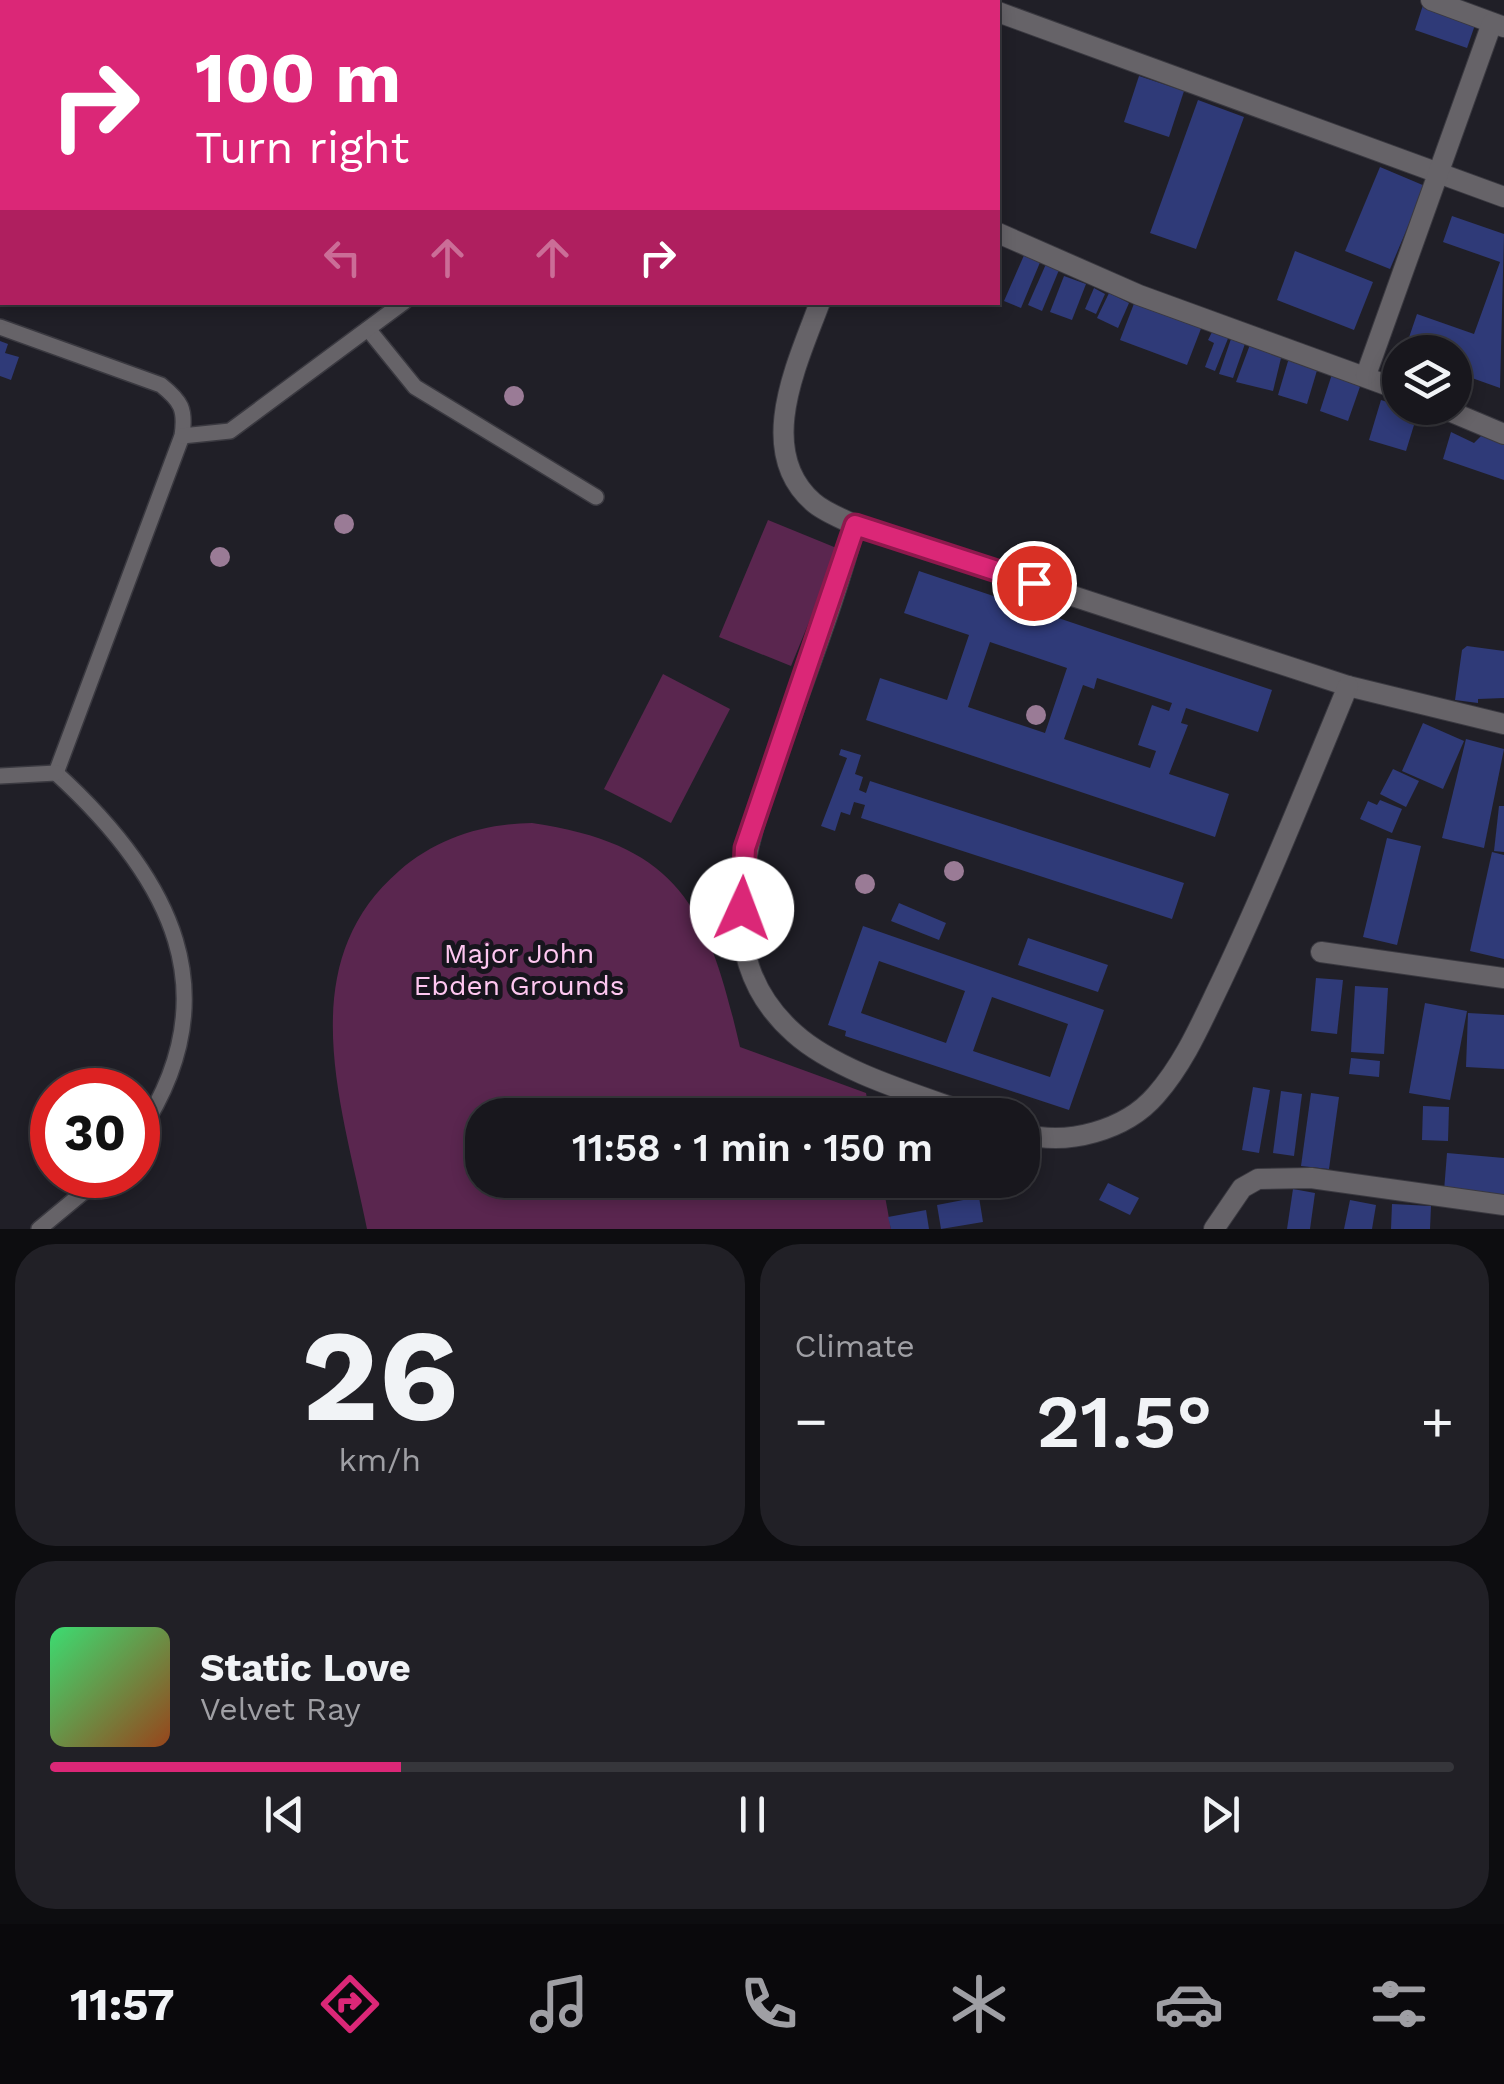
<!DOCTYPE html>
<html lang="en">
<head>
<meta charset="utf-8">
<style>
  body { margin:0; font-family:"Work Sans",sans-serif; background:#212026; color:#f1f3f6; height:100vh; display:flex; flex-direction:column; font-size:38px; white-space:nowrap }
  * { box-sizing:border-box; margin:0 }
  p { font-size:32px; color:#9f9fa4 }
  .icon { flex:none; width:55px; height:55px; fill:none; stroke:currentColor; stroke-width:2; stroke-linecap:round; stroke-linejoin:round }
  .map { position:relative; height:1229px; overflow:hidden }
  .side { display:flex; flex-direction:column; gap:15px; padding:15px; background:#0d0d10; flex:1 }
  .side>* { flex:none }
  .guide { position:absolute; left:0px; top:0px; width:1000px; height:305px; box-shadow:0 5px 15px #0003,0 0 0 2px #36363b; background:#db2777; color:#fff; overflow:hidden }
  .buttons { position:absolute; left:1382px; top:335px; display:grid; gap:20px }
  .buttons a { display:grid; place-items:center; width:90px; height:90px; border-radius:50%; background:#18171d; box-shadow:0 5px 15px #0003,0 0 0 2px #36363b; font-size:50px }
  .speed { position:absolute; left:30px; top:1068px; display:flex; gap:20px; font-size:50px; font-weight:700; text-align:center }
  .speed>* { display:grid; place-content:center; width:130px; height:130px; border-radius:50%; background:#18171d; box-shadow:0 5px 15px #0003,0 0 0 2px #36363b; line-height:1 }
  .speed .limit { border:15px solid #d22; background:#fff; color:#111 }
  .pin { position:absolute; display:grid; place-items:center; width:85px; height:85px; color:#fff; margin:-42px; border:5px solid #fff; border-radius:50%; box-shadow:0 2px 10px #0007 }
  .me { position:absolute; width:110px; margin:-55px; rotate:2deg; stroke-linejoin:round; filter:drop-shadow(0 0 8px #0008) }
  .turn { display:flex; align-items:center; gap:35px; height:210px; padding:0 30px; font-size:45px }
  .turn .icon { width:130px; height:130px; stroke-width:2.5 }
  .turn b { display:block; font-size:70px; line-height:85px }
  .lanes { display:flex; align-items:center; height:95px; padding:0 30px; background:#0003; justify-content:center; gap:50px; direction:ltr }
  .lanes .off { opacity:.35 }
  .big { font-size:75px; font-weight:600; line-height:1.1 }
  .side .widget { flex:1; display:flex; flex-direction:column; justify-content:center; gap:15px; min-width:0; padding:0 35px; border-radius:40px; background:#212026 }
  .side .dial { align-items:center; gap:0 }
  .dial b { font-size:130px; line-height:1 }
  .song { display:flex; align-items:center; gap:30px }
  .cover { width:120px; height:120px; border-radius:15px; background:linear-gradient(135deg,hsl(140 70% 55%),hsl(20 70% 35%)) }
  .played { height:10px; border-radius:5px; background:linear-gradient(90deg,#db2777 25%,#36363b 25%) }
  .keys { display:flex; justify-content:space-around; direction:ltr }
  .heat { display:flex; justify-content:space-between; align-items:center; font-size:55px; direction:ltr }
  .side .tiles { flex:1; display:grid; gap:15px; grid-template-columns:1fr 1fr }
  .widget:last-child { grid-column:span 2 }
  .trip { position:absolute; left:465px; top:1098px; width:575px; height:100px; border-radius:40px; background:#18171d; box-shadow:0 5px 15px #0003,0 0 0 2px #36363b; font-weight:600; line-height:100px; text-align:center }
  .tabs { display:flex; height:160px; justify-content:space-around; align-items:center; background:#0a090c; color:#9f9fa4 }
  .tabs .icon { width:70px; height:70px }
  .tabs .selected { color:#db2777 }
  .tabs b { font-size:45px; color:#f1f3f6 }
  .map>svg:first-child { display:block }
  .green { fill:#5a264f }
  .building { fill:#2f3a78; fill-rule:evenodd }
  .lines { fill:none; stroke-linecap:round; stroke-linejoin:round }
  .lane-casing { stroke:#3a3940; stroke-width:18 }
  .street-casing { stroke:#3a3940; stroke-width:22 }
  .lane { stroke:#666368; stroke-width:15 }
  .street { stroke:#666368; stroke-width:20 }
  .tree { fill:#9a7b96 }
  .route-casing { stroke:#8e194d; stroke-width:25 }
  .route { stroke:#db2777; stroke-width:18 }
  .labels { text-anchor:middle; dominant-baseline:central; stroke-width:10; stroke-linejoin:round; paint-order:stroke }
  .park-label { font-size:28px; fill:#fec7f0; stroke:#17151d }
</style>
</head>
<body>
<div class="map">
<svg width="1504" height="1229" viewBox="0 0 1504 1229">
  <rect width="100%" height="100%" fill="#201f27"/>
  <g class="green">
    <polygon points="768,520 839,549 791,666 719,637"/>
    <polygon points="663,674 730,709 671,823 604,789"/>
    <path d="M 532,823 C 682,845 708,910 740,1047 L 866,1093 L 870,1115 L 482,1115 L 482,1180 L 882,1180 L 891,1229 L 367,1229 C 343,1108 290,965 399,871 C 437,838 482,824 532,823 Z"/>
  </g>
  <g class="building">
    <polygon points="1423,5 1476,22 1467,48 1415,30"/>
    <polygon points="1139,76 1184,91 1169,137 1124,122"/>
    <polygon points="1198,100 1244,117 1196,249 1150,233"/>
    <polygon points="1380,167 1425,186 1390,269 1345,251"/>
    <polygon points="1452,216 1504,234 1500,388 1455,372 1455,352 1404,352 1417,314 1474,334 1500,262 1443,242"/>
    <polygon points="1295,251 1373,282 1354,330 1277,300"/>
    <polygon points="1025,253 1041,260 1021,308 1004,301"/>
    <polygon points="1046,264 1059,270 1042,311 1028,305"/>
    <polygon points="1064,276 1086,284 1072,320 1050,312"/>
    <polygon points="1094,288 1105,294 1096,314 1085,309"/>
    <polygon points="1109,293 1129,303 1118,328 1097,318"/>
    <polygon points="1135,301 1202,326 1187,365 1120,340"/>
    <polygon points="1213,330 1229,336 1215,371 1205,367 1214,343 1208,340"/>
    <polygon points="1233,333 1247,338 1233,378 1219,374"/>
    <polygon points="0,341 8,344 5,353 19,357 11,380 0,376"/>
    <polygon points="1251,342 1283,350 1273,391 1236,382"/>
    <polygon points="1289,358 1318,367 1307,404 1278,395"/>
    <polygon points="1333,371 1362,381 1348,421 1320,411"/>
    <polygon points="1381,400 1418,412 1406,451 1369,440"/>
    <polygon points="1451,432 1474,443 1481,436 1504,445 1504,480 1443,459"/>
    <path d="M 919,571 L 1272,690 L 1258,732 L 1186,708 L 1181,723 L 1188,725 L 1169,774 L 1229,794 L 1215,837 L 866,720 L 880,678 L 947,700 L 969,635 L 904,613 ZM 990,642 L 1067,668 L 1045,733 L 968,707 ZM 1097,678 L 1172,703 L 1169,711 L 1152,705 L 1138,745 L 1156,751 L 1150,768 L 1064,739 L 1083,685 L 1094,689 Z"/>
    <polygon points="1467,646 1504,651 1504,698 1478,699 1478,703 1455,700 1462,650"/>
    <polygon points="1423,723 1464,741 1443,789 1402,771"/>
    <polygon points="1466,739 1504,749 1484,848 1442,838"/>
    <polygon points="841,749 861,755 855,774 863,777 859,790 866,793 870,781 1184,883 1172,919 861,818 865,805 854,802 850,815 841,812 835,831 821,826 847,758 839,755"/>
    <polygon points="1393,769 1419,781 1406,807 1380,794"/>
    <polygon points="1380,800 1402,809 1392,833 1360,819 1368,801 1377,805"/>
    <polygon points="1499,806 1504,806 1504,852 1494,851"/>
    <polygon points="1387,838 1421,846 1397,945 1363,937"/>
    <polygon points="1492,852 1504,855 1504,959 1470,951"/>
    <polygon points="899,903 946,923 939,940 891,921"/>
    <path d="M 863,926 L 1104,1010 L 1069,1110 L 845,1036 L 846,1031 L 828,1025 ZM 879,961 L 965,991 L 946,1043 L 861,1013 ZM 992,997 L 1068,1024 L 1050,1077 L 973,1051 Z"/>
    <polygon points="1028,938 1108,965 1098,992 1018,965"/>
    <polygon points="1316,978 1343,980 1337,1034 1311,1031"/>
    <polygon points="1355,986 1388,988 1384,1054 1351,1052"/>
    <polygon points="1425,1003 1467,1011 1450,1100 1409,1093"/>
    <polygon points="1468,1013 1504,1015 1504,1069 1466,1067"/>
    <polygon points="1351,1058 1380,1061 1379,1077 1349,1074"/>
    <polygon points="1253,1087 1270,1090 1259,1153 1242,1150"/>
    <polygon points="1281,1091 1302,1094 1294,1156 1273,1153"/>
    <polygon points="1311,1093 1339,1097 1329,1169 1301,1166"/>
    <polygon points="1423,1106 1449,1107 1448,1141 1422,1140"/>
    <polygon points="1447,1153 1504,1158 1504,1195 1444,1191"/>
    <polygon points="1108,1183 1139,1198 1130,1215 1099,1200"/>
    <polygon points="1293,1189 1315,1193 1310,1229 1287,1229"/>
    <polygon points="979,1197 983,1222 941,1229 937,1205"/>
    <polygon points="1350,1200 1376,1205 1372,1229 1344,1229"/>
    <polygon points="1392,1204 1431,1206 1430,1229 1391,1229"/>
    <polygon points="926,1210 929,1229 891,1229 888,1217"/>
  </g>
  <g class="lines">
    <defs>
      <g id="lane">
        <polyline points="167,0 170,2"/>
        <polyline points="395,0 397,2"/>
        <polyline points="21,2 22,0"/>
        <polyline points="139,2 140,0"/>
        <polyline points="260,2 262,0"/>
        <polyline points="351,2 354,0"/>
        <polyline points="775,2 777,0"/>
        <polyline points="0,59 2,52"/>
        <polyline points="0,98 2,99"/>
        <path d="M 0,327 L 161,385 C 181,401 186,409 182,436 L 56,773 C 170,877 233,994 138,1135"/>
        <polyline points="368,329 415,387 596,497"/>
        <polyline points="182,436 230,431 404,302"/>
        <polyline points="0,776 56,773"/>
        <polyline points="39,1229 104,1175"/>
      </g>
      <g id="street">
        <polyline points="966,0 973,2"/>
        <polyline points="1431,0 1504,27"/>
        <polyline points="926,2 927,0"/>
        <polyline points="998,12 1504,197"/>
        <polyline points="998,233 1139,295 1400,390"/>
        <path d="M 820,302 C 798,362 754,450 813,502 C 824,512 841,518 855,525 C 838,591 813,655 790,720 C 754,820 698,948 794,1033 C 837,1072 919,1095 974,1115"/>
        <polyline points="1366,375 1492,23"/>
        <polyline points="1442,408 1504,434"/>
        <polyline points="855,525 1348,686 1504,724"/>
        <polyline points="1321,952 1504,978"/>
        <path d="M 1022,1133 C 1066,1147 1126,1130 1156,1095 C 1185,1062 1202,1021 1221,982 C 1267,885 1307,785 1348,686"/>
        <polyline points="1214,1229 1242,1188 1258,1179 1311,1178 1504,1205"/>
      </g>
    </defs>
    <use href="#lane" class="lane-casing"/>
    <use href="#street" class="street-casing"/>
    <use href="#lane" class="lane"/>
    <use href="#street" class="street"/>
  </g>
  <g class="tree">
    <circle cx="514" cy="396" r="10"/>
    <circle cx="344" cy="524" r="10"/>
    <circle cx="220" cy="557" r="10"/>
    <circle cx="1036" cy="715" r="10"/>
    <circle cx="954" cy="871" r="10"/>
    <circle cx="865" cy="884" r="10"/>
  </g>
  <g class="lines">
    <defs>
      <polyline id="route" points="742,909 745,848 855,525 1034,583"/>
    </defs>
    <use href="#route" class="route-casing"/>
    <use href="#route" class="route"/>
  </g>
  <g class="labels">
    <g class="park-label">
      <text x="519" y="953">Major John<tspan x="519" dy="32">Ebden Grounds</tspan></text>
    </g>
  </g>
</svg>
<div class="buttons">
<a><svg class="icon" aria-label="layers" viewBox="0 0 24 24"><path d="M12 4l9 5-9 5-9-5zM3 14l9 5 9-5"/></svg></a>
</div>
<div class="speed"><div class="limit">30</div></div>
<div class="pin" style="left:1034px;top:583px;background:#d93025"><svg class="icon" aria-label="arrive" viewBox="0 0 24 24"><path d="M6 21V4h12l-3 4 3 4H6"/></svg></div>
<svg class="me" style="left:742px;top:909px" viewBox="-20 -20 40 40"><circle r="19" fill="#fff"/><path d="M0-13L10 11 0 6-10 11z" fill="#db2777"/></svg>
<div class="trip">11:58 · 1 min · 150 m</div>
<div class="guide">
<div class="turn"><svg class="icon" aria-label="right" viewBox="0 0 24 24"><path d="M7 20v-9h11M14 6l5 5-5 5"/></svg><div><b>100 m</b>Turn right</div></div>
<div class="lanes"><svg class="icon off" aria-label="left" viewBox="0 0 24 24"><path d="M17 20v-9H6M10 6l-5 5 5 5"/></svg><svg class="icon off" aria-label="ahead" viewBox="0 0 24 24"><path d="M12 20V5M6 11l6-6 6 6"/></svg><svg class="icon off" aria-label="ahead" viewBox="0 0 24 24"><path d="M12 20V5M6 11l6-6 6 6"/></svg><svg class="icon" aria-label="right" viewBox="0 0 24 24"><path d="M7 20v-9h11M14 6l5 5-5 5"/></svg></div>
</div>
</div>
<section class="side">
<div class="tiles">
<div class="widget dial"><b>26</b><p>km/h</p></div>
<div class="widget"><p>Climate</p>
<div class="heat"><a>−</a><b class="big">21.5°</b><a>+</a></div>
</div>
<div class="widget">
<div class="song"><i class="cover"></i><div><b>Static Love</b><p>Velvet Ray</p></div></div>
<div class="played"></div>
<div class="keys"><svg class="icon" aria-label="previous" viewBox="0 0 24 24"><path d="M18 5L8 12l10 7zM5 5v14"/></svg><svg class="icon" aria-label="pause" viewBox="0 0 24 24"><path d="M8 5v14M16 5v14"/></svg><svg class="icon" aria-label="next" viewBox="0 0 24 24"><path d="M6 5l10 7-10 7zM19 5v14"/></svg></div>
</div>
</div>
</section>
<nav class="tabs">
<b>11:57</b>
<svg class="icon selected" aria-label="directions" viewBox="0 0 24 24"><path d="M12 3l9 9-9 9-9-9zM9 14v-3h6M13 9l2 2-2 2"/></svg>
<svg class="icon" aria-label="music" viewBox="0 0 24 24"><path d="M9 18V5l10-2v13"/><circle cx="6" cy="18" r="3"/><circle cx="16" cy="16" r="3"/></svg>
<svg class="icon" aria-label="phone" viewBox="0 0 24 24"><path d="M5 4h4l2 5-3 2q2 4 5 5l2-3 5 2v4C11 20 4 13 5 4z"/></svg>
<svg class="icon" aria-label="climate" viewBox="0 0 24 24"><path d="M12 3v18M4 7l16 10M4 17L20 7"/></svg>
<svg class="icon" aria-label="car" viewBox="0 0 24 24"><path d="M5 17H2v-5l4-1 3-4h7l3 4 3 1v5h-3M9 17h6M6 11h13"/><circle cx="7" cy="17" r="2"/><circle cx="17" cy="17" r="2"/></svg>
<svg class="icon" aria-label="filters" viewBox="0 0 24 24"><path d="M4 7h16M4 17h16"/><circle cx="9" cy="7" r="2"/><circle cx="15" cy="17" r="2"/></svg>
</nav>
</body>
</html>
